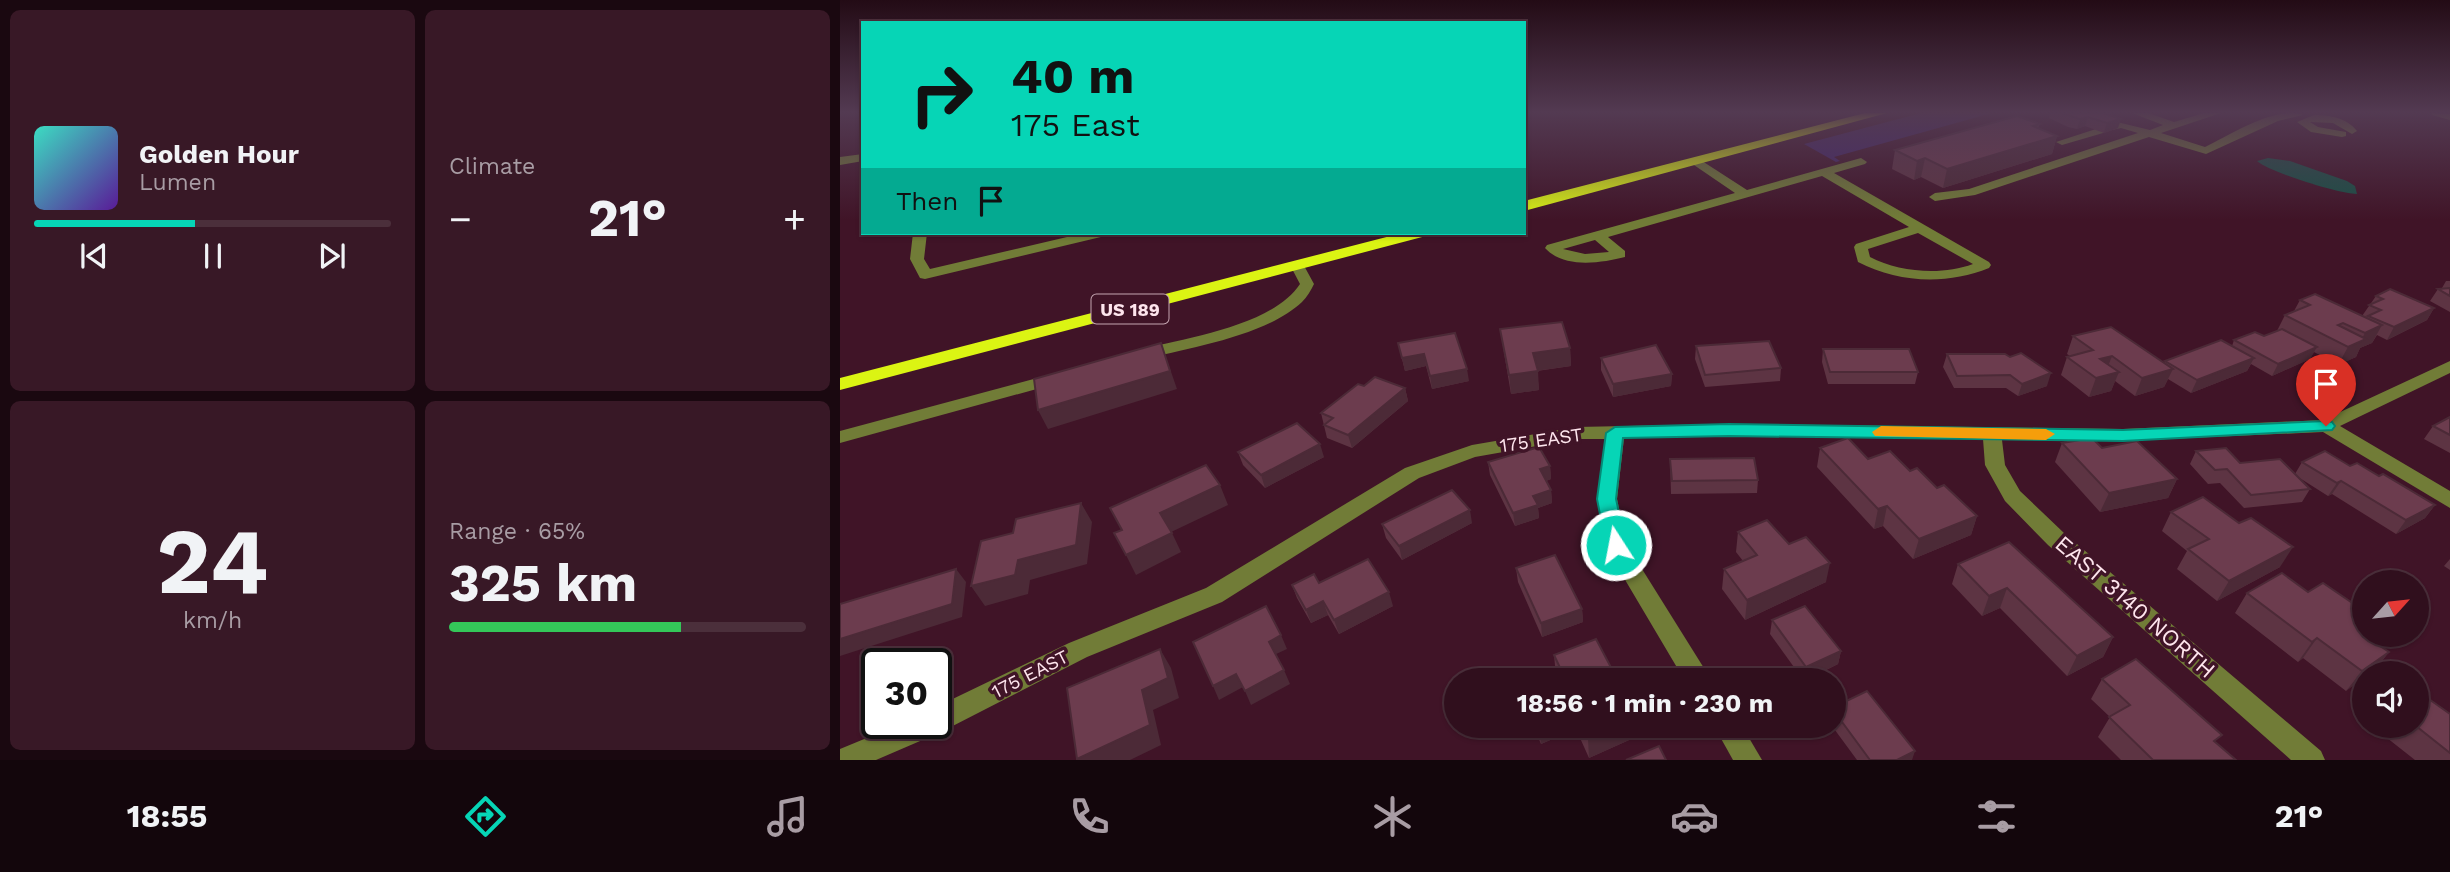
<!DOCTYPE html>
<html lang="en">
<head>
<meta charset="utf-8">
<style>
  body { margin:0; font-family:"Work Sans",sans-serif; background:#381826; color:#f1f3f6; height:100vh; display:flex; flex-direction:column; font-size:26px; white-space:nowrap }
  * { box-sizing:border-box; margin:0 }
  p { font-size:23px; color:#a89ca4 }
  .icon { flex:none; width:38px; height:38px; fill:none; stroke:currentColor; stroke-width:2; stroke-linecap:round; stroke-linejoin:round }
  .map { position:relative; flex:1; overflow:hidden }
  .sheet { display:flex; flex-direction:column; gap:10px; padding:10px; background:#1a0810; width:840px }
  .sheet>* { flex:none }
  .hud { position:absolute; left:21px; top:21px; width:665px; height:214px; border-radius:0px; box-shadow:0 2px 5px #0004,0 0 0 2px #4b2f3b; background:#06d5b6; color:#111; overflow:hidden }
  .needle { width:46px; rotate:63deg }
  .tools { position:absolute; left:1512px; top:570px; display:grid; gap:14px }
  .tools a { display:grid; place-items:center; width:77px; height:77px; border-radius:50%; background:#300f1d; box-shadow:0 2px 5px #0004,0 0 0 2px #4b2f3b; font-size:35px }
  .speed { position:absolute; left:21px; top:648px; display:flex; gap:14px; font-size:35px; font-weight:700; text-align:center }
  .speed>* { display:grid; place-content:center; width:91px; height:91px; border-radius:50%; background:#300f1d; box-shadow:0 2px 5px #0004,0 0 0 2px #4b2f3b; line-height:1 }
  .speed .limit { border:4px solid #111; border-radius:10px; background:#fff; color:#111 }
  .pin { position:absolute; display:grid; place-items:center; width:60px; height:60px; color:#fff; margin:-72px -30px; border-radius:50% 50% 50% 0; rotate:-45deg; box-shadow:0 0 7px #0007 }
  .pin .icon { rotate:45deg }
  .me { position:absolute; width:77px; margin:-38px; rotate:349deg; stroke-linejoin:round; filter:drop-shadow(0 0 5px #0008) }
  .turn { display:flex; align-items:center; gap:24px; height:147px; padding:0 35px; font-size:32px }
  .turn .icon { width:91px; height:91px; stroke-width:2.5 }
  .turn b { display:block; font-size:49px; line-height:60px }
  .then { display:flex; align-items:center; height:66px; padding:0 35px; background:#0003; gap:14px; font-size:26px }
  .big { font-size:52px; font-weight:700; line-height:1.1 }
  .sheet .widget { flex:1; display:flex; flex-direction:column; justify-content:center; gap:10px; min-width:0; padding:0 24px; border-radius:10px; background:#381826 }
  .sheet .dial { align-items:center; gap:0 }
  .dial b { font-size:91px; line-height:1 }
  .song { display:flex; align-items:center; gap:21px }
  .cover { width:84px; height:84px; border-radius:10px; background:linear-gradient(135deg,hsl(170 70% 55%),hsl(270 70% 35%)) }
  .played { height:7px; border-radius:4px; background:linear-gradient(90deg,#06d5b6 45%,#4b2f3b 45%) }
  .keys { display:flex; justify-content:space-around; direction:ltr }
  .heat { display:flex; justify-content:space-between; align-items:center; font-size:38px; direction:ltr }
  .charge { height:10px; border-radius:5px; background:linear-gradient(90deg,#34c759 65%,#4b2f3b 0) }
  .sheet .tiles { flex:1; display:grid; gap:10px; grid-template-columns:repeat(2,1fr) }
  .trip { position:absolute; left:604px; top:668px; width:402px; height:70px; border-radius:35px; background:#300f1d; box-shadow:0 2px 5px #0004,0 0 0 2px #4b2f3b; font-weight:700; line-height:70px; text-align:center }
  .menu { display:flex; height:112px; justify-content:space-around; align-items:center; background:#13060c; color:#a89ca4 }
  .menu .icon { width:49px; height:49px }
  .menu .on { color:#06d5b6 }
  .menu b { font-size:32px; color:#f1f3f6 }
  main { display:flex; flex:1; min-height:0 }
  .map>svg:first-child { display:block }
  .green { fill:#42276e }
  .water { fill:#184f44 }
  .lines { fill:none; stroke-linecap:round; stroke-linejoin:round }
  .minor { fill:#717c37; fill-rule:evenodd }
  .highway { fill:#dbf413; fill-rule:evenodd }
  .wall { fill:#5d3443 }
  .shaded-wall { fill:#4c2a37 }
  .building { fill:#6c3c4e; stroke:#4c2a37; stroke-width:2 }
  .route { fill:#06d5b6; stroke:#048a76; stroke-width:2 }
  .slow { fill:#f59e0b }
  .labels { text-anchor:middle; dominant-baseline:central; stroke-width:7; stroke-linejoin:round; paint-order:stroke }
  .shield { fill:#401427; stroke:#c5a6b2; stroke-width:2 }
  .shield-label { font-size:18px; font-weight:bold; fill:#fee5ed }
  .street-label { font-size:19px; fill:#fee5ed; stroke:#401427 }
  .near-street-label { font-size:23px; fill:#fee5ed; stroke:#401427 }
</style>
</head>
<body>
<main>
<section class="sheet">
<div class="tiles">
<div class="widget">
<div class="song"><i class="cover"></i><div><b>Golden Hour</b><p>Lumen</p></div></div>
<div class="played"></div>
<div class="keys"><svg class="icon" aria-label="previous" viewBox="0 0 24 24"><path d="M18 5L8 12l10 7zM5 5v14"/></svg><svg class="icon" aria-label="pause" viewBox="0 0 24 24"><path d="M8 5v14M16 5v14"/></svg><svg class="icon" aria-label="next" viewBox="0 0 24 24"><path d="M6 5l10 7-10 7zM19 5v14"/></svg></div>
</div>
<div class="widget"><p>Climate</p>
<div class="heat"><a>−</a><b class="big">21°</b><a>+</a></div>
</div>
<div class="widget dial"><b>24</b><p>km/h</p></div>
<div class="widget"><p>Range · 65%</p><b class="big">325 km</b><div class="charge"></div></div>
</div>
</section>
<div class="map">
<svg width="1610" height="760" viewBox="0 0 1610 760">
  <rect width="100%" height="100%" fill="#401427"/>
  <polygon class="green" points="1081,113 1152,113 994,157 1000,161 996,162 964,144"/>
  <path class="water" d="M 1428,158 L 1450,161 L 1507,181 L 1515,186 L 1517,194 C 1499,194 1429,172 1417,161 Z"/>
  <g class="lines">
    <g class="minor">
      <path d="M 1292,113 L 1308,113 L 1334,122 L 1364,113 L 1381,113 L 1321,133 L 1365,147 C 1390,135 1437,105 1463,115 L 1438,121 L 1366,154 L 1309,137 L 1135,195 L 1095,201 L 1089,197 L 1095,193 L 1129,189 L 1298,133 L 1281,128 L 1272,130 L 1267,127 L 1277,122 L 1310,130 L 1323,125 Z"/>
      <polygon points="1591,113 1610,114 1610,120 1592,115"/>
      <path d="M 1474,115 C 1490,115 1507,118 1517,131 L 1512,134 L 1493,123 L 1470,122 L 1478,127 L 1506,132 L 1506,136 L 1502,137 L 1471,132 L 1457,122 Z"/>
      <polygon points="1259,128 1264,131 1263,133 1222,145 1216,142"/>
      <polygon points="23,154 23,161 0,165 0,157"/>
      <path d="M 1021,158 L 1027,162 L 1025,164 L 994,173 L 1149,262 L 1151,265 L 1149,268 C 1107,285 1058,283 1018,262 L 1014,247 L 1016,244 L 1069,227 L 982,176 L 768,237 L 785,251 L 785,257 C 761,263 724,269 705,248 L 707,245 L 895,193 L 851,163 L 851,159 L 859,159 L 907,190 ZM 1078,233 L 1133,264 C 1101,276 1059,272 1030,257 L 1028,249 ZM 755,240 L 769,252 L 745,254 L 723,249 Z"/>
      <polygon points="73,233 87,233 84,259 90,269 244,233 267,233 265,236 85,279 80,278 70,259"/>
      <path d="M 457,261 L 462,262 L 474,284 C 471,290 467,297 462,302 C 426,336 348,348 300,360 L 292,355 L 294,351 C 341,339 432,327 460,284 L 450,265 Z"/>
      <polygon points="1610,361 1610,373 1500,426 1610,491 1610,508 1483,432 1283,441 1162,440 1165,465 1180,491 1224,533 1481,751 1485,760 1451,760 1208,545 1165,501 1145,465 1143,439 889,436 784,438 777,499 787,545 872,681 845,681 765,546 757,499 765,439 736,439 635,457 579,478 382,602 247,657 101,732 36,760 0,760 0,749 63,723 96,723 96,707 229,643 366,588 565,468 632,445 736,427 889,424 1283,429 1483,420"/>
      <polygon points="216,373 225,378 222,382 0,443 0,431"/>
      <polygon points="874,726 902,726 922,760 893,760"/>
    </g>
    <g class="highway">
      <polygon points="1025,113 1047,113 684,211 684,201"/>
      <polygon points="562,233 588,233 586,236 0,390 0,378"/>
    </g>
  </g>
  <g class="wall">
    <polygon points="1210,113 1270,113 1269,115 1278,128 1264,133 1245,126 1237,129 1228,127 1209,118"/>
    <polygon points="1200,124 1198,128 1217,136 1212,154 1103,188 1081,177 1074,180 1052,169 1055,150"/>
    <polygon points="1606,281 1610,281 1610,312 1590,301 1598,289 1602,288"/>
    <polygon points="1536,296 1594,308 1587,320 1547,340 1537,335 1532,343 1520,348 1516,357 1498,365 1474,352 1470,359 1432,376 1411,364 1407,371 1351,393 1328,379 1324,387 1295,396 1275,381 1271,391 1249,397 1221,375 1227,357 1230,356 1227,354 1233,336 1324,363 1325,361 1392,346 1394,340 1424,336 1437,331 1445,315 1454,311 1460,300 1522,316"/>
    <polygon points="660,329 730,348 731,366 697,371 699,390 671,394"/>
    <polygon points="558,343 629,381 592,389 586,366 565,371"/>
    <polygon points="856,346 941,368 940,381 865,387 855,359"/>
    <polygon points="983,349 1078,372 1075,384 988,384 982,362"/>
    <polygon points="1107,354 1207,386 1178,396 1166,388 1114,388 1103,367"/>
    <polygon points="761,358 832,374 831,386 773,397 761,370"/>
    <polygon points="524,386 565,388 568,401 512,448 487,438 481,413"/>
    <polygon points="1610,417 1610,453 1584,439 1593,426"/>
    <polygon points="1222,443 1262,448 1337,479 1328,498 1260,512 1215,462"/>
    <polygon points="980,448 1028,459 1070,471 1097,488 1137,516 1131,535 1073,559 1043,526 1034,529 977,467"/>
    <polygon points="1356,451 1400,463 1455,474 1462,462 1510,466 1539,476 1595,505 1585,518 1556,534 1492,494 1488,496 1458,477 1470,489 1462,502 1404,508 1380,483 1368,484 1350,464"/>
    <polygon points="398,452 484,457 425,488 403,465"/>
    <polygon points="830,459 918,480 917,493 831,494"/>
    <polygon points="648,462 710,466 711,479 706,481 711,490 712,503 698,508 699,518 675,526 650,475"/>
    <polygon points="1331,512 1440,567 1377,601 1337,569 1347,551 1322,531"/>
    <polygon points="632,523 562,560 546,538 542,524"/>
    <polygon points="898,532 949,544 986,582 905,620 882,589 884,569 903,561 896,552"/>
    <polygon points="1610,559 1610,570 1604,566"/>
    <polygon points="1118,564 1273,637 1263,657 1227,676 1160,608 1142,616 1112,584"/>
    <polygon points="676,568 742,609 743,622 702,637 678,582"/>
    <polygon points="479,583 553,606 499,634 488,615 471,623 457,598 452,585"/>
    <polygon points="1407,593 1530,638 1549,652 1533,672 1530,674 1524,674 1506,691 1463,658 1458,662 1395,613"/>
    <polygon points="932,620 1001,651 998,664 964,681 930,634"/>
    <polygon points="714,655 776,677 716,676"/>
    <polygon points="1262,679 1377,743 1396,760 1281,760 1258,737 1270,717 1251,699"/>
    <polygon points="994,707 1072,760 1017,760 992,726 994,726"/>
    <polygon points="1610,714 1610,760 1575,760 1542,734 1549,726 1577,726"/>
    <polygon points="693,726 807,726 807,732 749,758 736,729 701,744"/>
  </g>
  <g class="shaded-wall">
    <polygon points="1248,117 1245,126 1237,129 1240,119"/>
    <polygon points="1281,119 1278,128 1264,133 1267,123"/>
    <polygon points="1217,136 1212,154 1103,188 1107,169"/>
    <polygon points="1085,158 1081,177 1074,180 1077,161"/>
    <polygon points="1594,308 1587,320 1547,340 1554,327"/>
    <polygon points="1542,325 1532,343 1520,348 1516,357 1498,365 1508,347 1520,342 1525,333"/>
    <polygon points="321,343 337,389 208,429 198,410"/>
    <polygon points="1477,347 1470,359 1432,376 1438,364"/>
    <polygon points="730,348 731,366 695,371 693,353"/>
    <polygon points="584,354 586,366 565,371 562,358"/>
    <polygon points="1272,356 1265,374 1260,359"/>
    <polygon points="1414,358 1407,371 1351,393 1357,380"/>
    <polygon points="627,369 629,381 592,389 590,376"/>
    <polygon points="1333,369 1324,387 1295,396 1302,378"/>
    <polygon points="698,371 699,390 671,394 669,375"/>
    <polygon points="1279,372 1271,391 1249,397 1256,378"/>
    <polygon points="1211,373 1207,386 1178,396 1182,384"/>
    <polygon points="832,374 831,386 773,397 773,384"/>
    <polygon points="565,388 568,401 512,448 508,435"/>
    <polygon points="480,444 484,457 425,488 421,475"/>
    <polygon points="710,466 711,479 701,483 700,469"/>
    <polygon points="1337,479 1328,498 1260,512 1269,493"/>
    <polygon points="1501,481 1492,494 1488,496 1497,483"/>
    <polygon points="380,485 388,505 329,533 320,513"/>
    <polygon points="711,490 712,503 698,508 699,518 675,526 673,513 693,496"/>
    <polygon points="241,503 252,522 247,564 190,580 188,594 145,606 131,586"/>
    <polygon points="1595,505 1585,518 1556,534 1566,520"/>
    <polygon points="1047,506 1043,526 1034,529 1038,509"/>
    <polygon points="630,510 632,523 562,560 559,546"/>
    <polygon points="1137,516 1131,535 1073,559 1079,539"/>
    <polygon points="332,533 341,552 296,575 286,555"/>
    <polygon points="1453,547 1440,567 1377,601 1389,581"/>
    <polygon points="990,563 986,582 905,620 907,600"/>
    <polygon points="116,569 126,582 122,617 0,656 0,639"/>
    <polygon points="1167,588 1160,608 1142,616 1149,596"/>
    <polygon points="549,592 553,606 499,634 494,620"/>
    <polygon points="483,601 488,615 471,623 466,610"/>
    <polygon points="742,609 743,622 702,637 701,623"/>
    <polygon points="441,635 447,649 434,655 429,642"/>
    <polygon points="1273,637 1263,657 1227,676 1237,656"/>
    <polygon points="1477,638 1463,658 1458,662 1472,642"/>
    <polygon points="320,649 331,668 339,698 313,710 321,745 290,760 238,760 237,759 302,690"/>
    <polygon points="1001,651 998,664 964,681 966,667"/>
    <polygon points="1549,652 1533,672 1530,674 1524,674 1524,678 1506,691 1522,671"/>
    <polygon points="444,670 450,684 411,705 405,691"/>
    <polygon points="396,674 403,687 379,700 373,686"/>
    <polygon points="699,726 736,726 736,729 701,744"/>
    <polygon points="775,726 807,726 807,732 749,758 748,738"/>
    <polygon points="1075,751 1072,760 1057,760"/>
  </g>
  <g class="building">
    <polygon points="1221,113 1263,113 1281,119 1267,123 1248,117 1240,119"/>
    <polygon points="1177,116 1200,124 1193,126 1217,136 1107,169 1085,158 1077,161 1055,150"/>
    <polygon points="1610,288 1610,296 1598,289"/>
    <polygon points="1550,289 1594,308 1554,327 1528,316 1541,310 1529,305 1543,299 1536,296"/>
    <polygon points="1475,294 1542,325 1525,333 1503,323 1498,325 1526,339 1508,347 1445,315 1470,305 1460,300"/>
    <polygon points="722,322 730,348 693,353 698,371 669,375 660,329"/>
    <polygon points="1271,327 1333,369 1302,378 1272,356 1260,359 1279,372 1256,378 1227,357 1253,350 1233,336"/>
    <polygon points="1442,329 1477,347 1438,364 1394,340 1415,332 1424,336"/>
    <polygon points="615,333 627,369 590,376 584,354 562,358 558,343"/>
    <polygon points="1381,340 1414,358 1357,380 1325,361"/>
    <polygon points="929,341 941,368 865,375 856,346"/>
    <polygon points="321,343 330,371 198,410 194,379"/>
    <polygon points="816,345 832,374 773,384 761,358"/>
    <polygon points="983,349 1069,349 1078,372 990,372"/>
    <polygon points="1181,353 1211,373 1182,384 1170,375 1117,376 1107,354 1165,354 1170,357"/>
    <polygon points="535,377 565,388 508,435 484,425 493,418 481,413 518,384 524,386"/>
    <polygon points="1610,417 1610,435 1593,426"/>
    <polygon points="457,423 480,444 421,475 398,452"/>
    <polygon points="1008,438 1028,459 1050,451 1070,471 1077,468 1097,488 1104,485 1137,516 1079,539 1047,506 1038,509 980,448"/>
    <polygon points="1252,438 1262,448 1297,441 1337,479 1269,493 1222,443"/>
    <polygon points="699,447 710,466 700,469 711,490 693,496 698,505 673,513 648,462"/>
    <polygon points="1386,448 1400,463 1440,459 1470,489 1411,495 1387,469 1375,470 1356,451"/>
    <polygon points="1485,451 1510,466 1517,463 1539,476 1543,474 1595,505 1566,520 1501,481 1497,483 1462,462"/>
    <polygon points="914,458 918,480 832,481 830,459"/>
    <polygon points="366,465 380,485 320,513 332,533 286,555 274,533 282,530 270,508"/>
    <polygon points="612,490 630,510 559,546 542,524"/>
    <polygon points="1363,497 1399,523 1411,518 1453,547 1389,581 1348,549 1369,539 1331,512"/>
    <polygon points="241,503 236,545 178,560 175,575 131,586 141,541 173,533 176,519"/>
    <polygon points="927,520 949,544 966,537 990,563 907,600 884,569 917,555 898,532"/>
    <polygon points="1169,542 1273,637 1237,656 1167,588 1149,596 1118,564"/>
    <polygon points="715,555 742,609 701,623 676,568"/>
    <polygon points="528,559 549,592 494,620 483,601 466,610 452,585 474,574 479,583"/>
    <polygon points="116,569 112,604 0,639 0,604"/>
    <polygon points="1442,573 1468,592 1483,583 1524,611 1524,635 1549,652 1522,671 1477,638 1472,642 1407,593"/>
    <polygon points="426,606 441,635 429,642 444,670 405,691 396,674 373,686 353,642"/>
    <polygon points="965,606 1001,651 966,667 932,620"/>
    <polygon points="756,639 776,677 785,673 790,681 706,681 723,674 714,655"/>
    <polygon points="320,649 328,678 302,690 310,725 237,759 227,688"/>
    <polygon points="1296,659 1382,735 1374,741 1396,760 1313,760 1269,717 1290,705 1262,679"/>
    <polygon points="1027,691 1075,751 1057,760 1030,760 994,711 994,707"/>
    <polygon points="1586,697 1610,714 1610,753 1576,726 1577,726 1577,703"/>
    <polygon points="742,726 775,726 748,738"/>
    <polygon points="819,746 826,760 786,760"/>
  </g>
  <linearGradient id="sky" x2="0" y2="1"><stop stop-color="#230b15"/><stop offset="0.51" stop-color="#533a52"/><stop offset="1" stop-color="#533a52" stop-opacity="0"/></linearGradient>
  <rect width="1610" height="220" fill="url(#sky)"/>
  <polygon class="route" points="1486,421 1492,422 1495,426 1492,430 1283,441 889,436 783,438 776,499 786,545 783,551 776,553 769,551 766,545 757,499 766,433 775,427 889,424 1283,430"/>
  <polygon class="slow" points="1041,426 1206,429 1215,434 1206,440 1035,436 1032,432"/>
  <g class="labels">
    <rect class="shield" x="251.5" y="294.5" width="77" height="29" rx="5"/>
    <g class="shield-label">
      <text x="290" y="309">US 189</text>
    </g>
    <g class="street-label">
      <text transform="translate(701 440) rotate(-8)">175 EAST</text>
      <text transform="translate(190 674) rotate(-27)">175 EAST</text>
    </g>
    <g class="near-street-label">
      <text transform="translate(1295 607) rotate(41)">EAST 3140 NORTH</text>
    </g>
  </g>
</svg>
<div class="tools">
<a><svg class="needle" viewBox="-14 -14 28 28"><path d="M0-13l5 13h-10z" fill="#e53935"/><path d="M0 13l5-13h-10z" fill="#a89ca4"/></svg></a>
<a><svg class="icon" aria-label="sound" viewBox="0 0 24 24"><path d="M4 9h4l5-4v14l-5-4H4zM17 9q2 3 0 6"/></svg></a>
</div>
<div class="speed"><div class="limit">30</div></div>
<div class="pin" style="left:1486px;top:426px;background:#d93025"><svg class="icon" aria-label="arrive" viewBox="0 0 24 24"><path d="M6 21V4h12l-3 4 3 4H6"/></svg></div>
<svg class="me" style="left:776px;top:545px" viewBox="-20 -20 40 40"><circle r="17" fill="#06d5b6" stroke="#fff" stroke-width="3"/><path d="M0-11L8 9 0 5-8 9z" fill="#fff"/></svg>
<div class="trip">18:56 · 1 min · 230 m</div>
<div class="hud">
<div class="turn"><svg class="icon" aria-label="right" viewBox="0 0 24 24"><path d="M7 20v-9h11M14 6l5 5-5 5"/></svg><div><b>40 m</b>175 East</div></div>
<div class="then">Then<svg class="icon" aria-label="arrive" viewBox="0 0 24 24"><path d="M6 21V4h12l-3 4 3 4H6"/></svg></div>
</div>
</div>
</main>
<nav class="menu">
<b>18:55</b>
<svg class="icon on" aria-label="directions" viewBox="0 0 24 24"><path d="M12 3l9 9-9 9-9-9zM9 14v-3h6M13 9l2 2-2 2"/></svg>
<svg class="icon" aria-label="music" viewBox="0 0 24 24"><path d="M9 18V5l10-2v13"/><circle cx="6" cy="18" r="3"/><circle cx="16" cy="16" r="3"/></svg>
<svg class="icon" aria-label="phone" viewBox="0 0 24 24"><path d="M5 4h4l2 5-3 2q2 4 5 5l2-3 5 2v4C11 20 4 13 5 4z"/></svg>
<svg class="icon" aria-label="climate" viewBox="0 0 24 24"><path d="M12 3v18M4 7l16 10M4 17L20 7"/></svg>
<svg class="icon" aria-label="car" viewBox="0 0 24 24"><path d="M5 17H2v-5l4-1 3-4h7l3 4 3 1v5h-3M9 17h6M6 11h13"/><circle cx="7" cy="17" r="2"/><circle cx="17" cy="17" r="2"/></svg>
<svg class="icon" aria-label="filters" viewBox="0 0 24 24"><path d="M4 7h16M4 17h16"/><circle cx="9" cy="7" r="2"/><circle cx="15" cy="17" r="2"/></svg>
<b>21°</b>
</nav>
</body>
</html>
